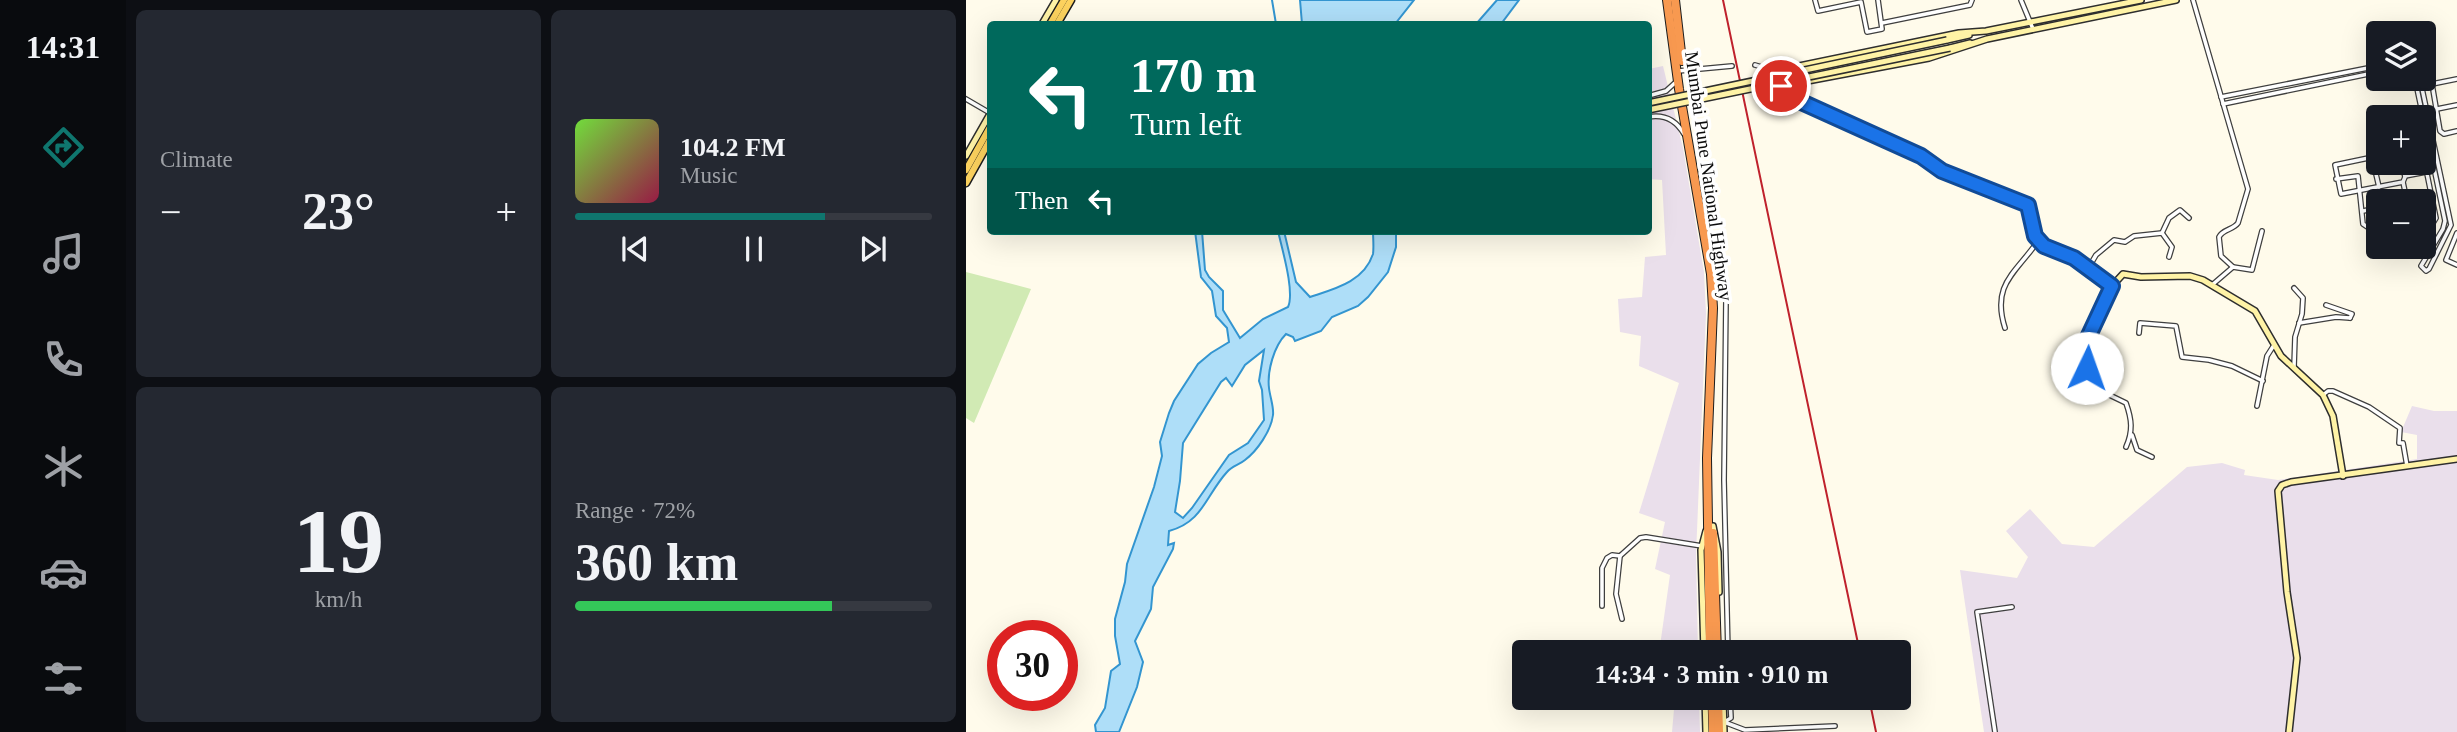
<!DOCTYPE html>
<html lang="en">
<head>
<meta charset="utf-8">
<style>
  body { margin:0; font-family:"Times New Roman",serif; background:#242831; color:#f1f3f6; height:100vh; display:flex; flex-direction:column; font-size:26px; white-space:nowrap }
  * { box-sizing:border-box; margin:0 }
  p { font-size:23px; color:#9ea1a6 }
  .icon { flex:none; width:38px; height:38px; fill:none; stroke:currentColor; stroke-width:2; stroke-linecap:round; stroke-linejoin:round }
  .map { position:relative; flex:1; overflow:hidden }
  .drawer { display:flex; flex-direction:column; gap:10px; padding:10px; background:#0d0f14; width:840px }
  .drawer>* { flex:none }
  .hud { position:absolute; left:21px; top:21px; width:665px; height:214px; border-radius:7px; box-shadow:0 7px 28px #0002; background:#00695c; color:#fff; overflow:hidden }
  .controls { position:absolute; left:1400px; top:21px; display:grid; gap:14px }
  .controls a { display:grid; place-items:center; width:70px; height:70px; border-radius:7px; background:#171b24; box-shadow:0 7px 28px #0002; font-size:35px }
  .speed { position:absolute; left:21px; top:620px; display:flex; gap:14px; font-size:35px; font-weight:700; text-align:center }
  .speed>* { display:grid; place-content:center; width:91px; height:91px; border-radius:50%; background:#171b24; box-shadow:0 7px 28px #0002; line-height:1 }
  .speed .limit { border:10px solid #d22; background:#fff; color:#111 }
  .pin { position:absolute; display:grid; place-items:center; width:60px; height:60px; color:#fff; margin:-30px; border:4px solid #fff; border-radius:50%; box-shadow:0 2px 7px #0007 }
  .me { position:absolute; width:77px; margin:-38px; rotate:3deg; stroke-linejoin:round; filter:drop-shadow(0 0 5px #0008) }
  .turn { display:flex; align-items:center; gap:24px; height:147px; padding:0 28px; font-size:32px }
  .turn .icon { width:91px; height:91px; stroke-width:2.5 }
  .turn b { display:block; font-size:49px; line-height:60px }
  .then { display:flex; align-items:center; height:66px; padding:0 28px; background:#0003; gap:14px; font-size:26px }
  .big { font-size:52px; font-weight:700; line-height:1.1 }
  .drawer .card { flex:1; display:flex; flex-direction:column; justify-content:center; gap:10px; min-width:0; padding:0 24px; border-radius:10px; background:#242831 }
  .drawer .dial { align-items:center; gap:0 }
  .dial b { font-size:91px; line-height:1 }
  .song { display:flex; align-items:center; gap:21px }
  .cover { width:84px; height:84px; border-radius:10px; background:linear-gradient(135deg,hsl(100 70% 55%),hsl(340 70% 35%)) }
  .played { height:7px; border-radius:4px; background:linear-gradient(90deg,#0f766e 70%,#363941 70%) }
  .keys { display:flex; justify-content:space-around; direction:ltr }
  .heat { display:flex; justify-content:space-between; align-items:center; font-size:38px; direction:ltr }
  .charge { height:10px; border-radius:5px; background:linear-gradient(90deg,#34c759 72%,#363941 0) }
  .drawer .tiles { flex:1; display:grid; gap:10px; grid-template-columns:repeat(2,1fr) }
  .trip { position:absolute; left:546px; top:640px; width:399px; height:70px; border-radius:7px; background:#171b24; box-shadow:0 7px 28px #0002; font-weight:700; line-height:70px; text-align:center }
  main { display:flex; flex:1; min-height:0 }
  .dock { display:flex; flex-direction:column; width:126px; justify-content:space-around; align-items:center; background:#090b0e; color:#9ea1a6 }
  .dock .icon { width:49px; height:49px }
  .dock .selected { color:#0f766e }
  .dock b { font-size:32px; color:#f1f3f6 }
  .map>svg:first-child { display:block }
  .industrial { fill:#eadfeb }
  .green { fill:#d1eab4 }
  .water { fill:#aedef8; stroke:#3395d0; stroke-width:2; fill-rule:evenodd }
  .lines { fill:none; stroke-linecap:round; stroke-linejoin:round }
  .stream { stroke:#3395d0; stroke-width:2 }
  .street-casing { stroke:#3f3f3f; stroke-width:6 }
  .secondary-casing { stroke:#2e2e2e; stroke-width:8 }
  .primary-casing { stroke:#1d1d1d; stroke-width:9 }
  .highway-casing { stroke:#1d1d1d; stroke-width:10 }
  .street { stroke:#fff; stroke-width:3.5 }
  .secondary { stroke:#fff3a6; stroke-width:5 }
  .primary { stroke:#fcd25e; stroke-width:6 }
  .highway { stroke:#f89950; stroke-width:8 }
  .rail { stroke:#bf212c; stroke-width:2 }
  .secondary-bridge-casing { stroke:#2e2e2e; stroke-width:8; stroke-linecap:butt }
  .secondary-bridge { stroke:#fff3a6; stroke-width:5 }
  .route-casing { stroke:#114b97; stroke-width:18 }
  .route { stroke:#1a73e8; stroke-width:12 }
  .labels { text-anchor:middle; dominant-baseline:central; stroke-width:7; stroke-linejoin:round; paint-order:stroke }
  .street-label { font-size:19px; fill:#0c0c0c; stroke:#fff }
</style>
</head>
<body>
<main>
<nav class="dock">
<b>14:31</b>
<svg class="icon selected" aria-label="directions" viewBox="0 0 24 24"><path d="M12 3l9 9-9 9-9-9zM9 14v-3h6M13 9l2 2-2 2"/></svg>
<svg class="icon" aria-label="music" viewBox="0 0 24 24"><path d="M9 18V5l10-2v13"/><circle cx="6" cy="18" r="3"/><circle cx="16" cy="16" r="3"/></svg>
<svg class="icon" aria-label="phone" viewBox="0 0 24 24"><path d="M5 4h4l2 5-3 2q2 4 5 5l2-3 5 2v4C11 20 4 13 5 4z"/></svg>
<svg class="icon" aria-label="climate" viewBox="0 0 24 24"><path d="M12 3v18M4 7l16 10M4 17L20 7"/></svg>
<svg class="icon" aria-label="car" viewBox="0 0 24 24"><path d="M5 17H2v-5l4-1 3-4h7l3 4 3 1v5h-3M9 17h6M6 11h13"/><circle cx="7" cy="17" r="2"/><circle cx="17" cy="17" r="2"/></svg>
<svg class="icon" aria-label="filters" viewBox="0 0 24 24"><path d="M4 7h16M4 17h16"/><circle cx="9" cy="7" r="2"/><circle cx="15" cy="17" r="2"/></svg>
</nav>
<section class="drawer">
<div class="tiles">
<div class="card"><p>Climate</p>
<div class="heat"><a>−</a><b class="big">23°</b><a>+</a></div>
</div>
<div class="card">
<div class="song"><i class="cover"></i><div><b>104.2 FM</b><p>Music</p></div></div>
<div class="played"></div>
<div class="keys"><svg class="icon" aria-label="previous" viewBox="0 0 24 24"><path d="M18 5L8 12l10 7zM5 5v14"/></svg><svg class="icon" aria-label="pause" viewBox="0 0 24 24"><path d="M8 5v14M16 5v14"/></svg><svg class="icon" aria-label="next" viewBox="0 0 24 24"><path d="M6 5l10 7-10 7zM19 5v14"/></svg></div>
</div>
<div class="card dial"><b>19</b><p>km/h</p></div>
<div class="card"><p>Range · 72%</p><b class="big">360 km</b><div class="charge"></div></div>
</div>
</section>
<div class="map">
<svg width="1491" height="732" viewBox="0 0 1491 732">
  <rect width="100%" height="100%" fill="#fffbeb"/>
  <g class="industrial">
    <polygon points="697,66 717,148 738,272 740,314 730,555 732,653 693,653 704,575 689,569 699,522 673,513 713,383 673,366 675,336 654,332 652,299 676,297 679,257 700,255 696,180 682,179 683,69"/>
    <polygon points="1446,406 1468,411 1491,411 1491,732 1018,732 994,570 1051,578 1062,557 1040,531 1064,509 1096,544 1128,547 1221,467 1256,463 1279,470 1278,475 1312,480 1451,459 1451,435 1435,432"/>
    <polygon points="709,698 733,698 734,732 706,732"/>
  </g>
  <polygon class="green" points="0,272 65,289 8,423 0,418"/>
  <g class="water">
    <polygon points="334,0 448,0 429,24 336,24"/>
    <polygon points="531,0 553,0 535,24 510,24"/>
    <path d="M 229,231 L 236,231 L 239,270 L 243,277 L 257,291 L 257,310 L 274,338 L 297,319 L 322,307 C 329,292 316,249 312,231 L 318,231 L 330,282 L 344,297 C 368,289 398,282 407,254 C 408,247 407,238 407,231 L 430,231 L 430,247 L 422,272 L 402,297 L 392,306 L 366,317 L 355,331 L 329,341 L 327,337 L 320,334 C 308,346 301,371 303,388 C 304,397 308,407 307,415 C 305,431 291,451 279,460 C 273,465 266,466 261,472 C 240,495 237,522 203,531 L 202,545 L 208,543 L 207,549 L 187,587 L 185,609 L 169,641 L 177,662 L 171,687 L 153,732 L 130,732 L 129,725 L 139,708 L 145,671 L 154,664 L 149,636 L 149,619 L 159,582 L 161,564 L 188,487 L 196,456 L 194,442 L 203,413 L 208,401 L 232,364 L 245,353 L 263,342 L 261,328 L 250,316 L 246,291 L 235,277 ZM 298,350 L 293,381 L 296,390 L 298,420 L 282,443 L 263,455 L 226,508 L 217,518 L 209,512 L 214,481 L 217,443 L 255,382 L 260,378 L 266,386 L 279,365 Z"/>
  </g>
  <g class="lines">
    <polyline class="stream" points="306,0 310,24"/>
    <defs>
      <g id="street">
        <polyline points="849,0 852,11 895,2 901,32 916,29 912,0"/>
        <polyline points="1055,0 1067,29"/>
        <path d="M 1227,0 L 1282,189 L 1272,223 C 1267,230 1257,229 1253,237 L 1255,256 L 1267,267"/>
        <polyline points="916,23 1004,5 1006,0"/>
        <polyline points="789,65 809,71"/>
        <polyline points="712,71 766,66"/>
        <polyline points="1449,79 1457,117"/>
        <polyline points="1454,79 1485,225 1463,269 1460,271 1455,266 1477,229 1479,221 1458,120"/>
        <polyline points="1466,84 1474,131 1478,134 1491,131"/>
        <polyline points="1456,86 1491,79"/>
        <polyline points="682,96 700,91 711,81"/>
        <polyline points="1255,97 1412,66"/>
        <polyline points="0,99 24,113"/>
        <polyline points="1257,104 1412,72"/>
        <polyline points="1461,111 1491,105"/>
        <path d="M 682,117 C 698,114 710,120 718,134"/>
        <polyline points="1412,156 1369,165 1375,194 1437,182 1439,177 1436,163"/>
        <polyline points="1406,157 1413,187"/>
        <polyline points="1458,159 1470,218 1458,238"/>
        <polyline points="1439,176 1460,172"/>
        <polyline points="1370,179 1392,176 1397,224 1412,234"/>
        <polyline points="1437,182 1441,201"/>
        <polyline points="1448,201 1466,198"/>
        <polyline points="1397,211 1412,208"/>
        <polyline points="1196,233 1203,218 1214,210 1223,218"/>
        <polyline points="1491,233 1480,260 1491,265"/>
        <polyline points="744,237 753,242 760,299 758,480 762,653"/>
        <polyline points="1439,247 1447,250 1452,247"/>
        <polyline points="1123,267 1130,255 1148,240 1159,242 1168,236 1196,233 1206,247 1203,257"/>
        <polyline points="1246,285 1267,267 1286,270 1296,231"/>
        <path d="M 1146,286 L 1112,359 L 1121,368 L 1129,388 L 1160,403 C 1166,420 1167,431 1160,447"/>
        <polyline points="1328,288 1337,298 1336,314 1329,337 1328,367"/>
        <polyline points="1360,305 1386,314 1384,318"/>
        <polyline points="1333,323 1370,317 1384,318"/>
        <path d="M 1039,328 C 1025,284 1050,273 1072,241"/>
        <polyline points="1173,333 1174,323 1210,326 1216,357 1243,360 1266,366 1297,381"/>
        <polyline points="1124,335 1137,346 1149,351"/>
        <polyline points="1126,377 1138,376"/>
        <polyline points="1357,395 1362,391 1367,391 1403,407 1434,428 1433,443 1437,443 1441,466"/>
        <polyline points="1291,406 1301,356 1308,345"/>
        <polyline points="1166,435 1171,450 1186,457"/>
        <polyline points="654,556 650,594 656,619"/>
        <polyline points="636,606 636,568 641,558 646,555 654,556 674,538 680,537 736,546"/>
        <polyline points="764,698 765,718 758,722 779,730 869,726"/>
        <polyline points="1029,732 1011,612 1046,607"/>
      </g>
      <g id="secondary">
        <path d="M 1175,0 L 1020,31 L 993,33 L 809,71 L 816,91 L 820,95 L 935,147 L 961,159 L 973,169 L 1060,203 C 1068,213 1065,229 1072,241 L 1123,267 L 1146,286 L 1157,274 L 1175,277 L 1224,276 L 1237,280 L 1289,311 L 1315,356 L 1357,395 L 1367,416 L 1377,476"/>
        <polyline points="76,24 90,0"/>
        <polyline points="981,40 1003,35"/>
        <polyline points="984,48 1004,43"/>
        <polyline points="815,86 963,58 1021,39 1210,0"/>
        <polyline points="0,156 24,114"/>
        <polyline points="747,526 752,552 753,592"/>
        <polyline points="738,653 735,550 740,531"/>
        <polyline points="739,698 740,732"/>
        <polyline points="757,698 758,732"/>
        <polyline points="1323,732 1331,658 1321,592 1312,491 1316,485 1325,482 1491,459"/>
      </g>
      <g id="primary">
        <polyline points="84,24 98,0"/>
        <polyline points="91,24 105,0"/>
        <polyline points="0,170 24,127"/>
        <polyline points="0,183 24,140"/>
      </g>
      <g id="highway">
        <polyline points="701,0 713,89 745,274 747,308 741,458 744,653"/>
        <polyline points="709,0 716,61"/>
        <polyline points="747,533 751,653"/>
        <polyline points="746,698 747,732"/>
        <polyline points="752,698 753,732"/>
      </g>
    </defs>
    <use href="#street" class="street-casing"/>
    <use href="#secondary" class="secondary-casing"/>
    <use href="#primary" class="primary-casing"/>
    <use href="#highway" class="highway-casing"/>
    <use href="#street" class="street"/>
    <use href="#secondary" class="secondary"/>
    <use href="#primary" class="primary"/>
    <use href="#highway" class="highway"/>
    <g class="rail">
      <polyline points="757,0 894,653"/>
      <polyline points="903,698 910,732"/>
    </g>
    <defs>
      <g id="secondary-bridge">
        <polyline points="682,103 981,40"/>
        <polyline points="682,110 984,48"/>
      </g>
    </defs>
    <use href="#secondary-bridge" class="secondary-bridge-casing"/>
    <use href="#secondary-bridge" class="secondary-bridge"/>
  </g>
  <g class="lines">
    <defs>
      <polyline id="route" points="815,86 820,95 955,156 976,171 1062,205 1069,236 1078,246 1108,258 1146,286 1112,359 1121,368"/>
    </defs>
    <use href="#route" class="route-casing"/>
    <use href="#route" class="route"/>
  </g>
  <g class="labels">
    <g class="street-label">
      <text transform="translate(743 176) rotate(82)">Mumbai Pune National Highway</text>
    </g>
  </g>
</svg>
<div class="controls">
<a><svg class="icon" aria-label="layers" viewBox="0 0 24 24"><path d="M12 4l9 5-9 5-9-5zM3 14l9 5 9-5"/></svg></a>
<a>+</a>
<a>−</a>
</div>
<div class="speed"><div class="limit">30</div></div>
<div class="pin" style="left:815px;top:86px;background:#d93025"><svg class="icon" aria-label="arrive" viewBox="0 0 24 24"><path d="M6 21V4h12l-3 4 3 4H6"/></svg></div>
<svg class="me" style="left:1121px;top:368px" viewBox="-20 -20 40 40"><circle r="19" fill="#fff"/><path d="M0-13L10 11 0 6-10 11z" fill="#1a73e8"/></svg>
<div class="trip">14:34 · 3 min · 910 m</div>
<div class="hud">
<div class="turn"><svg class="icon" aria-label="left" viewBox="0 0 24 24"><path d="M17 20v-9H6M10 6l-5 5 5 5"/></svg><div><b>170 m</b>Turn left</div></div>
<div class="then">Then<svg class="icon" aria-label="left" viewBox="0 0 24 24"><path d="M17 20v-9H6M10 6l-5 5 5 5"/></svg></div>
</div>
</div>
</main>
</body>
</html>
